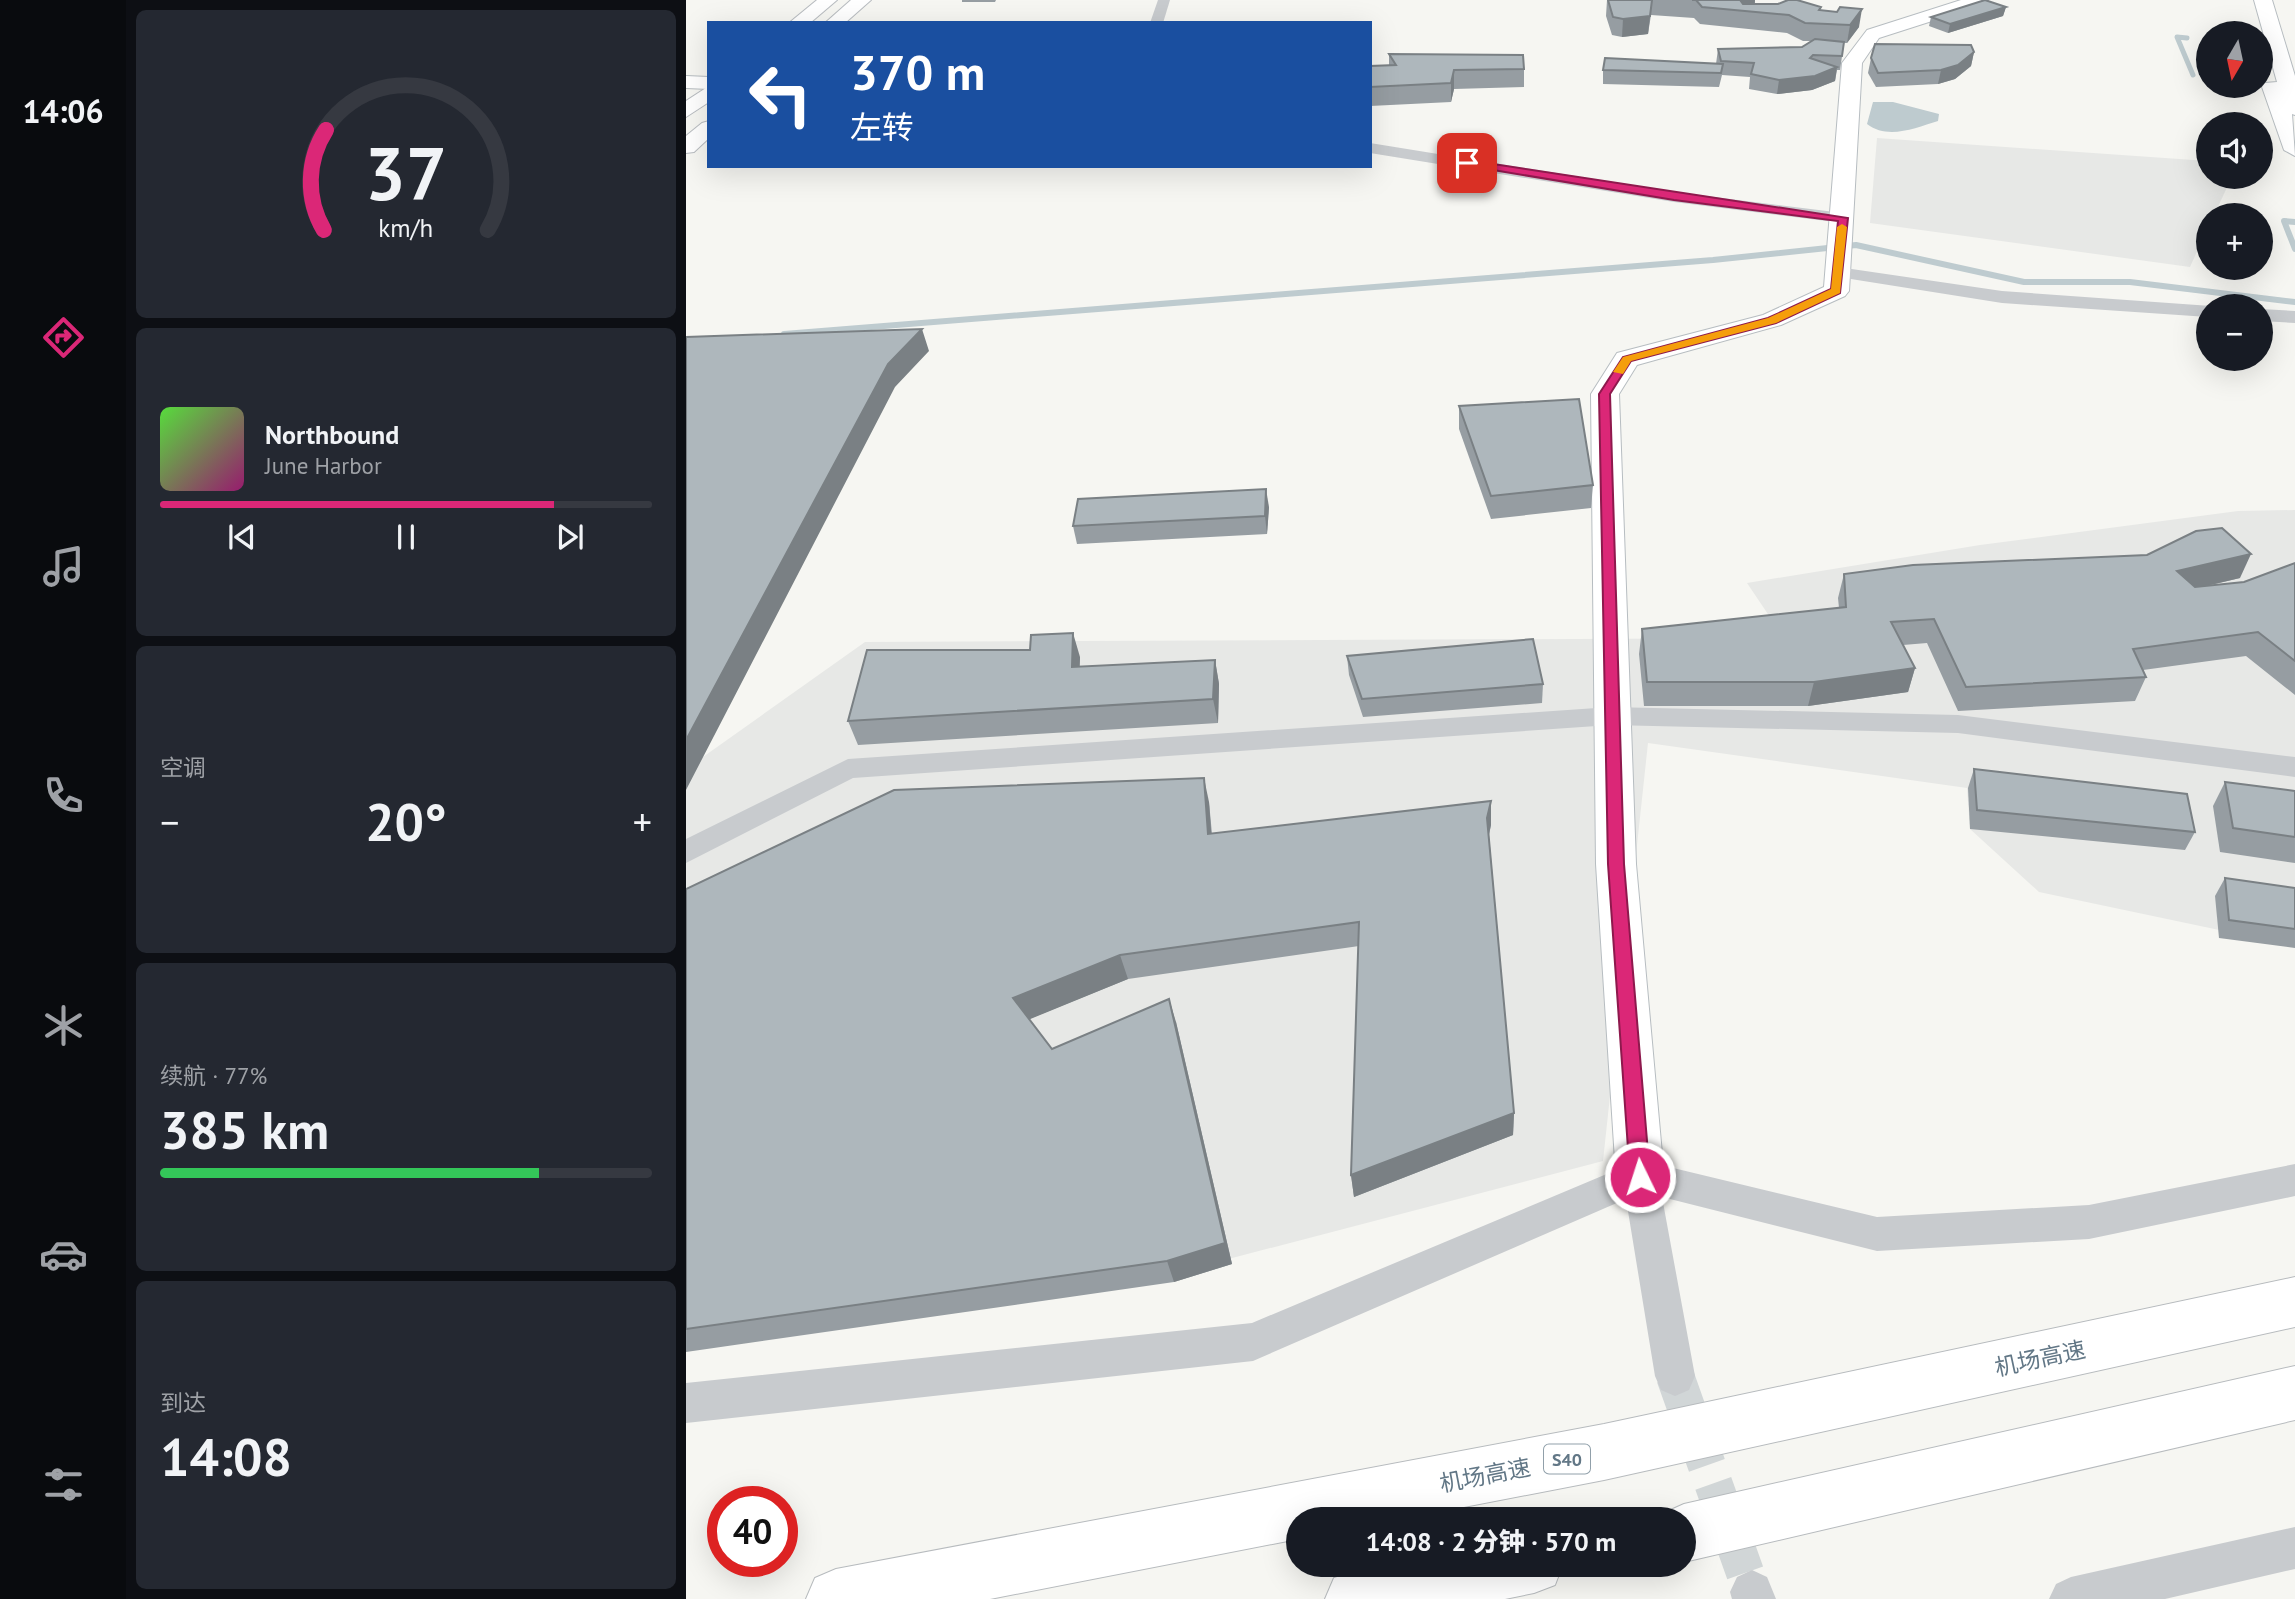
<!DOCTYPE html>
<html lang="zh">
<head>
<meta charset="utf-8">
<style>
  body { margin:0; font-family:"PT Sans","Noto Sans SC",sans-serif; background:#242831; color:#f1f3f6; height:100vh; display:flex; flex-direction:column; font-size:26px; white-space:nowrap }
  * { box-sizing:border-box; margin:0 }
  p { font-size:23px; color:#9ea1a6 }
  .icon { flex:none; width:38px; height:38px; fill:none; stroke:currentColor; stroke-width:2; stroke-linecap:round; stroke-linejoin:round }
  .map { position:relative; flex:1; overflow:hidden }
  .sheet { display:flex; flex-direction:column; gap:10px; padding:10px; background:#0d0f14; width:560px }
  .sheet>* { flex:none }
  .guide { position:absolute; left:21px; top:21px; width:665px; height:147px; border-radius:0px; box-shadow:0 7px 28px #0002; background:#1a4fa0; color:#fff; overflow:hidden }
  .needle { width:46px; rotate:189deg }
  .tools { position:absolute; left:1510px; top:21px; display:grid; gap:14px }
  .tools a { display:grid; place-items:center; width:77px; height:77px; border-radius:50%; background:#171b24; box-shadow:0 7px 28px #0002; font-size:35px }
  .speed { position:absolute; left:21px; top:1486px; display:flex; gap:14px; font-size:35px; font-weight:700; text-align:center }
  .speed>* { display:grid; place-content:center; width:91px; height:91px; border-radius:50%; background:#171b24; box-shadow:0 7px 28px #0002; line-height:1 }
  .speed .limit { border:10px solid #d22; background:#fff; color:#111 }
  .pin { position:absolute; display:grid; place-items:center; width:60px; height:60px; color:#fff; margin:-30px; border-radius:14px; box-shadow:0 4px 10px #0006 }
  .me { position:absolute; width:77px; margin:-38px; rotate:356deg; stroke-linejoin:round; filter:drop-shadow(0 0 5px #0008) }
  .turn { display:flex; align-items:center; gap:24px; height:147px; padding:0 28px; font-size:32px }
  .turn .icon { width:91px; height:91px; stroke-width:2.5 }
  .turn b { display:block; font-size:49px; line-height:60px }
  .big { font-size:52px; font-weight:800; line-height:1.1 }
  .sheet .tile { flex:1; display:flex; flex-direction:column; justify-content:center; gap:10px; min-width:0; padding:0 24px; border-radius:10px; background:#242831 }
  .sheet .dial { align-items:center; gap:0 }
  .dial svg { height:182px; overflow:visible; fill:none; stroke:#363941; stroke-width:7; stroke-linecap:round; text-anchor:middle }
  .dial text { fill:#f1f3f6; stroke:none }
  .song { display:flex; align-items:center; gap:21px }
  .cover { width:84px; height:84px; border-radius:10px; background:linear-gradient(135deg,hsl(110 70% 55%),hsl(320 70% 35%)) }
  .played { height:7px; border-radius:4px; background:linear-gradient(90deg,#db2777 80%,#363941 80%) }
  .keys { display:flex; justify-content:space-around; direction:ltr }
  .heat { display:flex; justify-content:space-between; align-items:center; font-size:38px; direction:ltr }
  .charge { height:10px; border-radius:5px; background:linear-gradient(90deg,#34c759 77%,#363941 0) }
  .trip { position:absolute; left:600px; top:1507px; width:410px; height:70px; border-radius:35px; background:#171b24; box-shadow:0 7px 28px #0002; font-weight:800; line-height:70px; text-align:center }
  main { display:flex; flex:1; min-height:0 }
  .dock { display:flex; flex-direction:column; width:126px; justify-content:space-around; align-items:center; background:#090b0e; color:#9ea1a6 }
  .dock .icon { width:49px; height:49px }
  .dock .current { color:#db2777 }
  .dock b { font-size:32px; color:#f1f3f6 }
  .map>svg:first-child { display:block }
  .built { fill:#e7e8e6 }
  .water { fill:#becbcf }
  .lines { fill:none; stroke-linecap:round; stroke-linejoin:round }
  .stream-far1 { stroke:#becbcf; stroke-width:5 }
  .stream { stroke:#becbcf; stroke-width:6 }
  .street-tunnel { stroke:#d1d6d7; stroke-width:38; stroke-dasharray:38 19; stroke-linecap:butt }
  .secondary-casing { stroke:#b7bdc1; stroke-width:2 }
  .primary-casing { stroke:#b8bcc0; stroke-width:2 }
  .highway-casing { stroke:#b7bbbe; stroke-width:2 }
  .street { fill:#c8cbce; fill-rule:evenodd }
  .secondary { fill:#fff; fill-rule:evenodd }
  .primary { fill:#fff; fill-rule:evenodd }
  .highway { fill:#fff; fill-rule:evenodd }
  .wall { fill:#969da2 }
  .shaded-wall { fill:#7a8084 }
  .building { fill:#aeb7bc; stroke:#7a8084; stroke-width:2 }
  .route { fill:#db2777; stroke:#8e194d; stroke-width:2 }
  .slow { fill:#f59e0b }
  .labels { text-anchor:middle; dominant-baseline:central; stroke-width:7; stroke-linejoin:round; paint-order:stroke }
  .shield { fill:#fff; stroke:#91a0aa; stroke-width:2 }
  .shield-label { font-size:18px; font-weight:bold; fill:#627786 }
  .near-street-label { font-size:23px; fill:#627786; stroke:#fff }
</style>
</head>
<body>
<main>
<nav class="dock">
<b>14:06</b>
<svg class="icon current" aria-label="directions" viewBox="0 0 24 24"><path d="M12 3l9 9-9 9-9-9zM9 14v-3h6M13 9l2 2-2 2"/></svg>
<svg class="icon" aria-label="music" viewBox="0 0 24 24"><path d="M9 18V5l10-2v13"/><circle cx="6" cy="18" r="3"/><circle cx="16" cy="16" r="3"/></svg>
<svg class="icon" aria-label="phone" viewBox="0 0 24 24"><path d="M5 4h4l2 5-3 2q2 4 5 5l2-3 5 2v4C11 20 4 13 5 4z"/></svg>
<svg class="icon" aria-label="climate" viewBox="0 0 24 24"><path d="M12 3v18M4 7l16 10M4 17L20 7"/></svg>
<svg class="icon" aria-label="car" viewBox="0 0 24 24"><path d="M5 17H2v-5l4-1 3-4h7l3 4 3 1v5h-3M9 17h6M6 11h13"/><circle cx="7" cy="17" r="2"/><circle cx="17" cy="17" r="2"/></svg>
<svg class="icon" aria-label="filters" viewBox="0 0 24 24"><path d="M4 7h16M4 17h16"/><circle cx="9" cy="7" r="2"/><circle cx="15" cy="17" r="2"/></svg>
</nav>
<section class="sheet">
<div class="tile dial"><svg viewBox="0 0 100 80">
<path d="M14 69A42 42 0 1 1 86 69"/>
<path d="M14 69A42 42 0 0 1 15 25" stroke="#db2777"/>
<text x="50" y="56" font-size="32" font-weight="700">37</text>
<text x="50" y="72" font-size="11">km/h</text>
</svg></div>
<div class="tile">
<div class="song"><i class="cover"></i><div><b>Northbound</b><p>June Harbor</p></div></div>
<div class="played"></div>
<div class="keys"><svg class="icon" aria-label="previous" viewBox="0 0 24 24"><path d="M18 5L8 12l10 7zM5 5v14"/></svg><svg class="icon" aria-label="pause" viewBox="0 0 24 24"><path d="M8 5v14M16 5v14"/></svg><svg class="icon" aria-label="next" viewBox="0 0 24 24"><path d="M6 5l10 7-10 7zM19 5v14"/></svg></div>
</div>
<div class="tile"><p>空调</p>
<div class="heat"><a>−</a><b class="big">20°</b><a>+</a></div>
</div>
<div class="tile"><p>续航 · 77%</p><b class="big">385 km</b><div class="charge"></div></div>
<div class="tile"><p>到达</p><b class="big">14:08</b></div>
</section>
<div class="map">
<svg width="1609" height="1599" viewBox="0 0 1609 1599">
  <rect width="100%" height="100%" fill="#f6f6f2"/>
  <g class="built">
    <polygon points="1191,138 1522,161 1522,177 1546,177 1528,215 1522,215 1522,227 1504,267 1184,223"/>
    <polygon points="1609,510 1609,946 1353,892 1284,829 1281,788 962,743 917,1161 531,1262 0,1315 0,769 179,642 1098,638 1061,583 1294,545 1552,511"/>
  </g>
  <path class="water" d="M 1187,102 L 1207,102 L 1253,114 L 1252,121 C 1229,128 1202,140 1181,124 Z"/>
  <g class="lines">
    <polyline class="stream-far1" points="1501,38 1491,37 1507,75"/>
    <g class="stream">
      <polyline points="1609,222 1598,221 1609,249"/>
      <polyline points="98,334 1027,260 1170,245 1338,282 1444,282 1609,302"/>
    </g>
    <polyline class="street-tunnel" points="989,1376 1066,1592"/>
    <defs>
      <g id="secondary">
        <polygon points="1275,0 1302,0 1299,4 1193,38 1176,63 1163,291 1159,296 1095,325 951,365 933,394 950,864 978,1176 971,1191 954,1198 937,1191 930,1176 910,864 905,394 931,353 1077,315 1138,287 1156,63 1181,30"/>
        <polygon points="1568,0 1586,0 1609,76 1609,115 1606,114 1609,156 1598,150 1576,87 1579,83 1591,82"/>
        <polygon points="0,76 23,77 23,89 0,88"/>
      </g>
      <g id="primary">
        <polygon points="131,0 151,0 124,23 103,23"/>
        <polygon points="165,0 185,0 159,23 139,23"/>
        <polygon points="23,86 23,102 0,117 0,101"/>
        <polygon points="23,121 23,138 8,152 0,153 0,136 16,123"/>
      </g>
      <g id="highway">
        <polygon points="1609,1277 1609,1327 918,1480 716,1519 612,1519 612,1539 304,1599 120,1599 129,1578 150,1569 918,1424"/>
        <polygon points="1609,1366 1609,1420 998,1562 998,1519 975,1519 978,1513 998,1504"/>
        <polygon points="693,1564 877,1564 869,1585 848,1593 819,1599 639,1599 648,1578"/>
      </g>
    </defs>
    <use href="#secondary" class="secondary-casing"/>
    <use href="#primary" class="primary-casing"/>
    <use href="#highway" class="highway-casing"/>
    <g class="street">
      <polygon points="472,0 484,0 477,23 464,23"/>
      <polygon points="684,143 988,192 1157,213 1165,218 1157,223 988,202 684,153"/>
      <polygon points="1152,267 1316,291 1525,306 1522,306 1522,317 1316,303 1146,276 1143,272 1146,268"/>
      <polygon points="1575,309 1609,311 1609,323 1575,321"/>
      <polygon points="925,707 1272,715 1609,757 1609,777 1272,733 925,725 167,778 0,863 0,839 162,759"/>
      <polygon points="954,1160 1191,1217 1403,1205 1609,1164 1609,1196 1403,1239 1191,1251 976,1197 1009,1376 1003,1390 989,1396 975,1390 969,1376 940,1199 567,1361 0,1423 0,1383 566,1323"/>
      <polygon points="1609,1527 1609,1569 1479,1599 1363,1599 1370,1584 1385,1577"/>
      <polygon points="1066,1570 1081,1577 1090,1599 1046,1599 1044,1592 1051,1577"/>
    </g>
    <use href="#secondary" class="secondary"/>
    <use href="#primary" class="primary"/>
    <use href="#highway" class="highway"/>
  </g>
  <g class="wall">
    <polygon points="276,0 310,0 309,2 276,2"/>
    <polygon points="921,0 1069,0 1069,4 1135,10 1173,27 1161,43 1158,43 1154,70 1151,70 1149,81 1126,90 1091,94 1063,89 1064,77 1036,75 1033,87 917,84 917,70 1030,64 1032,49 1116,47 1125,41 1117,41 1101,33 1014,24 1008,18 965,15 962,34 936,37 926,35 920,16"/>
    <polygon points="1320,7 1317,16 1262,33 1243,26 1245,17"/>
    <polygon points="1288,52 1285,66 1269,79 1252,84 1190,87 1182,73 1185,58"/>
    <polygon points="703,54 838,69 838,87 768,89 765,102 684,106 684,66 703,65"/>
    <polygon points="773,406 907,485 905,508 805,519 773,429"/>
    <polygon points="583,507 581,534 391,544 387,526"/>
    <polygon points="1609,563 1609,695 1560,656 1457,670 1460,677 1449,701 1272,711 1241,643 1217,645 1229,668 1222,692 1122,706 958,706 953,654 956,629 1153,608 1152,598 1158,574 1554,578 1521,586 1558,582"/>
    <polygon points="661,656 857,684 856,703 677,717 663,675"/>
    <polygon points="394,657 393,667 529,660 533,684 532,723 172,745 162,721"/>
    <polygon points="1288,769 1509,832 1499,850 1284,829 1282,788"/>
    <polygon points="1539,782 1609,791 1609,863 1534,852 1527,806"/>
    <polygon points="523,802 526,834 805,825 803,835 828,1113 827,1135 668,1197 665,1175 673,946 442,979 343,1019 366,1049 490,1022 546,1264 488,1282 0,1352 0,889"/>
    <polygon points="1539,878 1609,888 1609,948 1533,938 1529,896"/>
  </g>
  <g class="shaded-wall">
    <polygon points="966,0 962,34 936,37 937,19"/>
    <polygon points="1049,0 1069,0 1068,8 1056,10"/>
    <polygon points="1320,7 1317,16 1262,33 1264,24"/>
    <polygon points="1176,9 1173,27 1161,43 1164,25"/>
    <polygon points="1288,52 1285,66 1269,79 1252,84 1255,70"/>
    <polygon points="1151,67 1149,81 1126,90 1091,94 1093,80"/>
    <polygon points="768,70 768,89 765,102 765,83"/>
    <polygon points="236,329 243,351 209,387 0,790 0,740 202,364"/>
    <polygon points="580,489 583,507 581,534 579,516"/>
    <polygon points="1565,554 1554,578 1481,595 1491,571"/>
    <polygon points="387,633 394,657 393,692 386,667"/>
    <polygon points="529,660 533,684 532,723 527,699"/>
    <polygon points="1229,668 1222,692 1122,706 1128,682"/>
    <polygon points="518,778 523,802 527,858 522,834"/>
    <polygon points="805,801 805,825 801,842 801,818"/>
    <polygon points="434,955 442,979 337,1022 327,998"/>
    <polygon points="483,999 490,1022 546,1264 488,1282 481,1261"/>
    <polygon points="828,1113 827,1135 668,1197 665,1175"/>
  </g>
  <g class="building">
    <polygon points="922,0 966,0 964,16 937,19 927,17"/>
    <polygon points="1006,0 1054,0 1057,4 1092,4 1102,0 1111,0 1135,7 1133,10 1151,12 1154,7 1176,9 1164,25 1119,23 1103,15 1016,7 1010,0"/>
    <polygon points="1299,0 1320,7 1264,24 1245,17"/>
    <polygon points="1129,39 1158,42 1156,56 1127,55 1124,58 1151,67 1129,76 1093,80 1065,74 1068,63 1035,61 1032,49 1116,47"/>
    <polygon points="1189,44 1285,45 1288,52 1272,65 1255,70 1192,73 1185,58"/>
    <polygon points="703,54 837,55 838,69 768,70 765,83 684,87 684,66 710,65"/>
    <polygon points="919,58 1037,64 1035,73 917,70"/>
    <polygon points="236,329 202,364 0,740 0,337"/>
    <polygon points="893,399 907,485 805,496 773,406"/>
    <polygon points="580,489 579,516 387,526 392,499"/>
    <polygon points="1536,528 1565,554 1491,571 1509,587 1558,582 1609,563 1609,661 1572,632 1447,649 1460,677 1280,687 1248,619 1205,622 1229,668 1128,682 961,682 956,629 1160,607 1158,574 1227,565 1461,555 1510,531"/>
    <polygon points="387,633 386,667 529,660 527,699 162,721 181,650 344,650 345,635"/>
    <polygon points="847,639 857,684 676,699 661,656"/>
    <polygon points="1288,769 1501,794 1509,832 1291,810"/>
    <polygon points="518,778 522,834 805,801 801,818 828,1113 665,1175 673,922 434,955 327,998 366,1049 483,999 539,1243 481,1261 0,1329 0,889 208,790"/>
    <polygon points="1539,782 1609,791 1609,837 1547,828"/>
    <polygon points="1539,878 1609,888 1609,929 1543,920"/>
  </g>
  <polygon class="route" points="781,160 1162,218 1154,293 1090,323 945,361 924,394 938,864 964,1177 961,1183 954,1186 947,1183 944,1177 922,864 913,394 937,357 1082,318 1145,289 1152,221 988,200 777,165"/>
  <polygon class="slow" points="1156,224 1161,227 1154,293 1090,323 945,361 937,374 927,372 937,357 1082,318 1145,289 1151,227"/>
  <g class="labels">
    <rect class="shield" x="858" y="1444.5" width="46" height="29" rx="5"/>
    <g class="shield-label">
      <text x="881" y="1459">S40</text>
    </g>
    <g class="near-street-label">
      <text transform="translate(1354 1358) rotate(-12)">机场高速</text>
      <text transform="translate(799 1475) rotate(-11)">机场高速</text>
    </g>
  </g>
</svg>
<div class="tools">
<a><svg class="needle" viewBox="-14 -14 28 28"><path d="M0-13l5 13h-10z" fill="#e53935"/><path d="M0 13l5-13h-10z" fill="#9ea1a6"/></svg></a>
<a><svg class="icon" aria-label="sound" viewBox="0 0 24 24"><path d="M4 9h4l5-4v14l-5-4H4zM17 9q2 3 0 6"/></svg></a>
<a>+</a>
<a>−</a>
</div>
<div class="speed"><div class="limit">40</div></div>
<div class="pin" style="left:781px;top:163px;background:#d93025"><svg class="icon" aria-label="arrive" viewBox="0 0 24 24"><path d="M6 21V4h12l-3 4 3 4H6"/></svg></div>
<svg class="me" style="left:954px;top:1177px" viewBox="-20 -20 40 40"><circle r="17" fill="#db2777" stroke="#fff" stroke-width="3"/><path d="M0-11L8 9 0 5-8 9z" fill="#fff"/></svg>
<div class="trip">14:08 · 2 分钟 · 570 m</div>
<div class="guide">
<div class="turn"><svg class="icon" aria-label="left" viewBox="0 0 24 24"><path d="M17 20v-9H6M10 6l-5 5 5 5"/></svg><div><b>370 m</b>左转</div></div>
</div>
</div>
</main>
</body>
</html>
